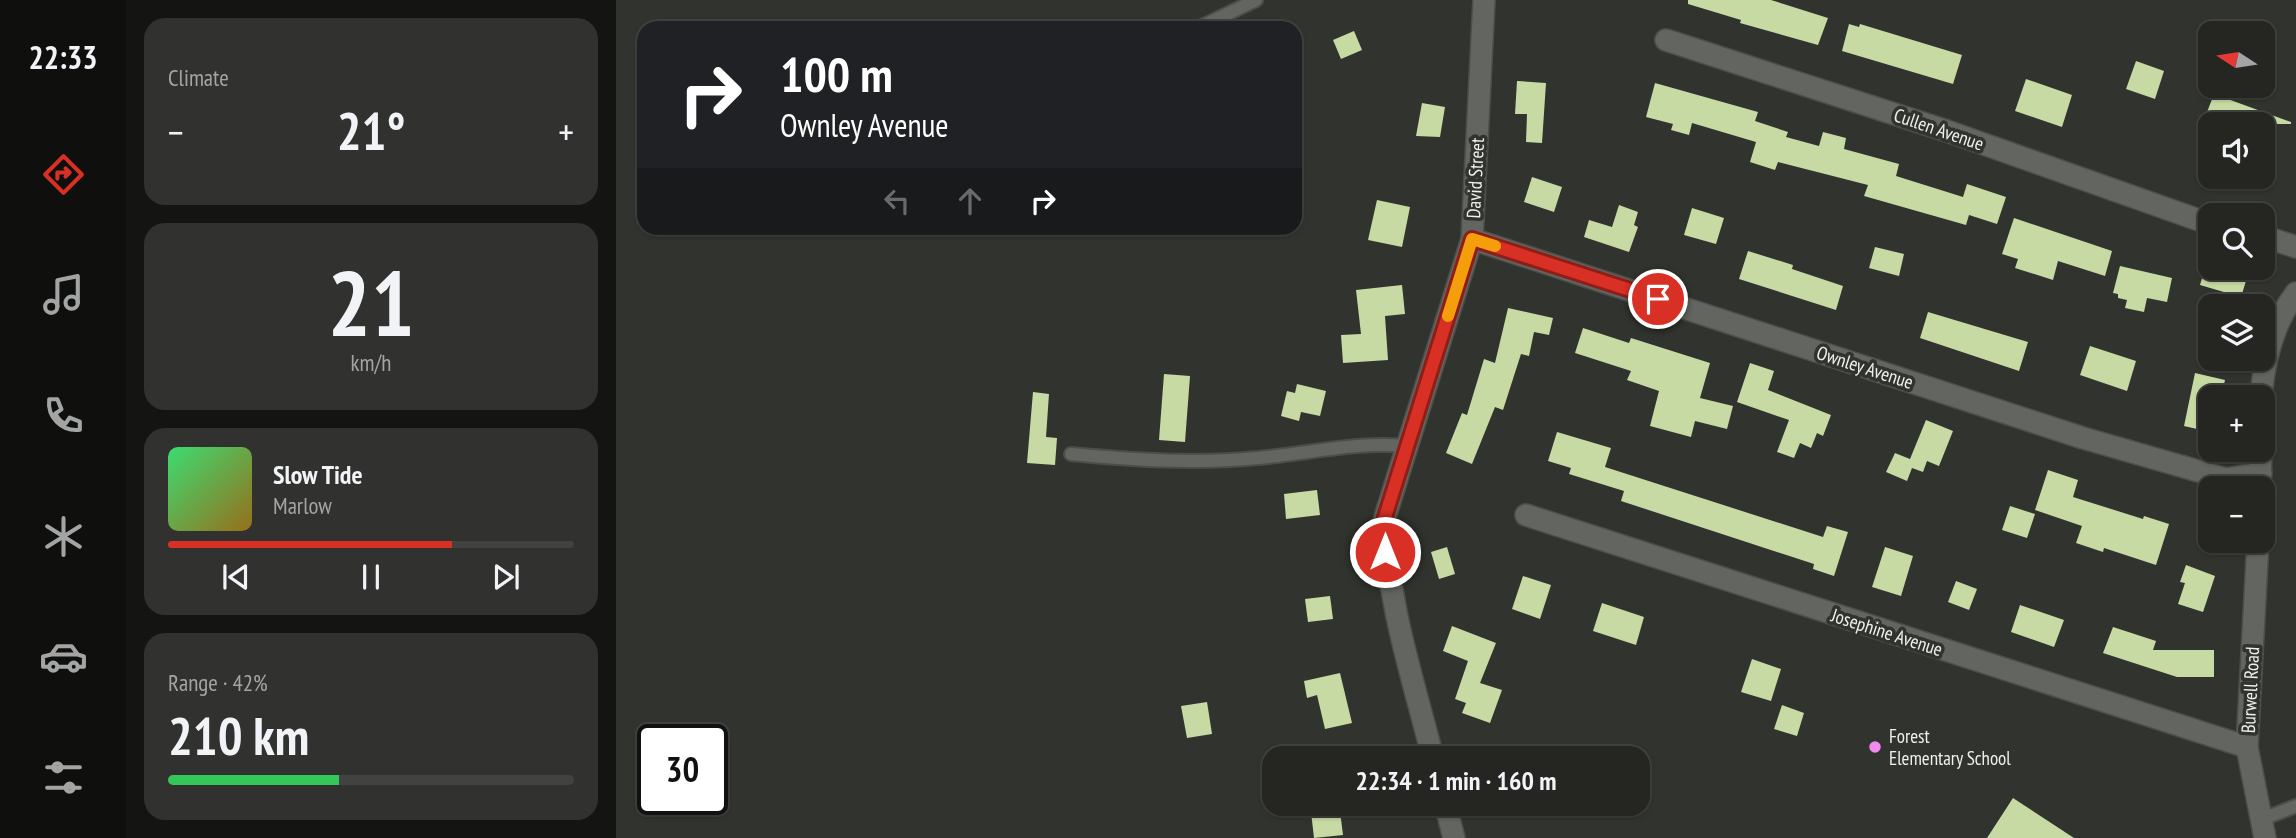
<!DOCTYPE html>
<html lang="en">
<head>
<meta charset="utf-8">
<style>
  body { margin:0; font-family:"PT Sans Narrow",sans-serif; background:#31322f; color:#f1f3f6; height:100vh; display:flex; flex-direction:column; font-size:26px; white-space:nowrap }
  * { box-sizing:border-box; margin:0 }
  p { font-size:23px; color:#a3a5a5 }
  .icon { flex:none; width:38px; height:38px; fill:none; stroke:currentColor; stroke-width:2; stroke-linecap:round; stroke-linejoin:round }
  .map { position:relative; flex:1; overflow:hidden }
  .details { display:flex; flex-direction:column; gap:18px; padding:18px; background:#141513; width:490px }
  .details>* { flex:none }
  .guide { position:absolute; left:21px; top:21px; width:665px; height:214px; border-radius:21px; box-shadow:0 2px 5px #0004,0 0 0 2px #424340; background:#202124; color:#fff; overflow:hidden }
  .needle { width:46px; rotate:282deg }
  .buttons { position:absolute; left:1582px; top:21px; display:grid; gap:14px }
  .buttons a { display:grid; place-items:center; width:77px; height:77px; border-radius:14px; background:#252622; box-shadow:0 2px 5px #0004,0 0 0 2px #424340; font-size:35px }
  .speed { position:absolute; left:21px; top:724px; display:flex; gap:14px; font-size:35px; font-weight:700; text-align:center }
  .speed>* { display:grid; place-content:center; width:91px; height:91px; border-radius:50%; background:#252622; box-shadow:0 2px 5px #0004,0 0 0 2px #424340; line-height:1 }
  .speed .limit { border:4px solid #111; border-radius:10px; background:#fff; color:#111 }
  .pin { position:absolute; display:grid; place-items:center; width:60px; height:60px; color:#fff; margin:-30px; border:4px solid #fff; border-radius:50%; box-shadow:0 2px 7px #0007 }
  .me { position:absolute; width:77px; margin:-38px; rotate:0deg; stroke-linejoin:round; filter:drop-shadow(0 0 5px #0008) }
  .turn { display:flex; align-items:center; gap:24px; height:147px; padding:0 28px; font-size:32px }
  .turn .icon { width:91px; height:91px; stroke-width:2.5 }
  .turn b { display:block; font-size:49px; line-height:60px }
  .lanes { display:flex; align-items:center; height:66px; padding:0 28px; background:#0003; justify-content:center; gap:35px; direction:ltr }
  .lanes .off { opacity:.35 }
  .big { font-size:52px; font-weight:700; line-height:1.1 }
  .details .card { flex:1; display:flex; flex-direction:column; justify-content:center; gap:10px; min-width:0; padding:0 24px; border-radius:21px; background:#31322f }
  .details .dial { align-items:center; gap:0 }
  .dial b { font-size:91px; line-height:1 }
  .song { display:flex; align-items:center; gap:21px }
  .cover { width:84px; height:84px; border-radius:10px; background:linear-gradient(135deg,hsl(140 70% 55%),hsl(40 70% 35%)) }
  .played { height:7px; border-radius:4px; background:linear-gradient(90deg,#d93025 70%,#424340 70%) }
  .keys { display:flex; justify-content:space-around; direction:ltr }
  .heat { display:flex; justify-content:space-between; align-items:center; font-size:38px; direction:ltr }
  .charge { height:10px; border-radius:5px; background:linear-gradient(90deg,#34c759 42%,#424340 0) }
  .trip { position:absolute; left:646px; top:746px; width:388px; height:70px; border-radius:21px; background:#252622; box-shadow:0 2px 5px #0004,0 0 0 2px #424340; font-weight:700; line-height:70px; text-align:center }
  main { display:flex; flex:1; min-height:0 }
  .menu { display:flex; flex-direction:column; width:126px; justify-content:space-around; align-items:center; background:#0f0f0e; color:#a3a5a5 }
  .menu .icon { width:49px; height:49px }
  .menu .active { color:#d93025 }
  .menu b { font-size:32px; color:#f1f3f6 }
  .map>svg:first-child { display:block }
  .building { fill:#c7daa4 }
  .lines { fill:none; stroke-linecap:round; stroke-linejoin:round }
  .lane-casing { stroke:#4c4e4a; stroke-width:16 }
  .street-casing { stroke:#4c4e4a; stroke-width:24 }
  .lane { stroke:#636660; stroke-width:12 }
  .street { stroke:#636660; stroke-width:21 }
  .route-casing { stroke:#8d1f18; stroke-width:18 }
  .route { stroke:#d93025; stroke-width:12 }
  .slow { stroke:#f59e0b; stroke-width:12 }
  .poi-dot { fill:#f489f0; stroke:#31332e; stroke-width:2.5 }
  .labels { text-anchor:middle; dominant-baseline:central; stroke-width:7; stroke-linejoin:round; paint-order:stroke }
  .street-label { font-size:19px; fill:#eff0ed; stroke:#31332e }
  .poi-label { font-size:19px; fill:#eff0ed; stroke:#31332e; text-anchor:start }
</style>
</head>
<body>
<main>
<nav class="menu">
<b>22:33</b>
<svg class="icon active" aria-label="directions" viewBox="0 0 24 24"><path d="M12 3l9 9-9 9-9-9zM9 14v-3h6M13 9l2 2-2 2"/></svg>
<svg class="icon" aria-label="music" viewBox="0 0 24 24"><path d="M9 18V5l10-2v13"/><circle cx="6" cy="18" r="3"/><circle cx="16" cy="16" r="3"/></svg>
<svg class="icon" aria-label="phone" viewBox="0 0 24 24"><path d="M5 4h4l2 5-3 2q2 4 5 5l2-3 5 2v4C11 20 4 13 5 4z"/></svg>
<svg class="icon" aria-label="climate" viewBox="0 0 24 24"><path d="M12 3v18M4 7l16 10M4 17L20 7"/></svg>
<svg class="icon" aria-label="car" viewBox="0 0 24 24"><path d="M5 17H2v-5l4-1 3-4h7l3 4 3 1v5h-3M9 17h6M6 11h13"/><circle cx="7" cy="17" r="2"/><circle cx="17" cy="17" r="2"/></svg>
<svg class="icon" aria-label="filters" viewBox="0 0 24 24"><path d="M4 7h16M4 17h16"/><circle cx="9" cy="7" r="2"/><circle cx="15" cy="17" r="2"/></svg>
</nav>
<section class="details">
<div class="card"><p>Climate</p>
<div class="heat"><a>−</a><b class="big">21°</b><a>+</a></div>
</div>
<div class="card dial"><b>21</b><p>km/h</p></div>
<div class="card">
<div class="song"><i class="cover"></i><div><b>Slow Tide</b><p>Marlow</p></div></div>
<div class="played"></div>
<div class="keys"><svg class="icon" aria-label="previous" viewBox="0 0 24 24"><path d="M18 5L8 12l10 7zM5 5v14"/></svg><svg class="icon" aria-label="pause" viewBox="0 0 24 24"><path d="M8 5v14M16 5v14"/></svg><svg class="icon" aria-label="next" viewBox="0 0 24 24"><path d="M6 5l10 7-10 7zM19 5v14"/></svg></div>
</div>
<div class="card"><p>Range · 42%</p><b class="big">210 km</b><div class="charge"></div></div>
</section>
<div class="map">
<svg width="1680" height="838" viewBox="0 0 1680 838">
  <rect width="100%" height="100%" fill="#31332e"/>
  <g class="building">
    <polygon points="1072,0 1155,0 1212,18 1202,45 1124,23 1125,20 1072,4"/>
    <polygon points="1233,24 1243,27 1244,24 1346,55 1337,84 1226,51"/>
    <polygon points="738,31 746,50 725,59 717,40"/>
    <polygon points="1520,61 1548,71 1539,99 1510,89"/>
    <polygon points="1410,79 1456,95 1446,127 1399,111"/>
    <polygon points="901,81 930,83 926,143 910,142 911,114 899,114"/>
    <polygon points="1039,83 1142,112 1139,121 1172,132 1170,137 1203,146 1207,132 1230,138 1228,149 1283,164 1280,176 1347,197 1351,184 1390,197 1381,224 1353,215 1350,225 1248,196 1252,185 1162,162 1159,170 1134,162 1140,142 1076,123 1073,135 1055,130 1057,124 1030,117"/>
    <polygon points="1598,94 1675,122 1675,124 1600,124 1588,120"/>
    <polygon points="806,103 829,107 824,137 800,136"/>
    <polygon points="916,177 946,187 938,212 908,202"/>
    <polygon points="761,200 794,207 786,247 752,240"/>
    <polygon points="1003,205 1022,212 1018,225 1022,227 1013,252 968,237 973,220 996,227"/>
    <polygon points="1076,208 1108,218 1100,244 1068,235"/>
    <polygon points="1398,218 1496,251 1489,276 1442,261 1437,280 1399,268 1402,259 1386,254"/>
    <polygon points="1259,247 1288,254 1283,276 1253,268"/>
    <polygon points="1132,251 1177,265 1176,269 1227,286 1220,310 1123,279"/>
    <polygon points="1504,266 1556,278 1551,302 1531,298 1528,312 1509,308 1511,300 1502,298 1502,294 1497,293"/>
    <polygon points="1589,268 1634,268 1625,297 1584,285"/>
    <polygon points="786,285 789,314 769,316 772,360 727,363 725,335 745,334 740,290"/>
    <polygon points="892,308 937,318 933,335 918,332 913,356 905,354 887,410 879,407 856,464 830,453 846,413 851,415 868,359 879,363"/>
    <polygon points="1312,312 1412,342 1403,371 1304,338"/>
    <polygon points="967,328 1013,343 1015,338 1094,363 1084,398 1117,406 1111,429 1079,421 1075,437 1034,426 1043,391 1011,380 1015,371 959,353"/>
    <polygon points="1474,346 1520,361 1511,391 1464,375"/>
    <polygon points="1134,363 1158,371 1152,390 1215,415 1207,436 1201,433 1195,448 1184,443 1178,458 1161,452 1173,420 1121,402"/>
    <polygon points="1579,373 1609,380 1605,397 1594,397 1594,432 1568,426"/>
    <polygon points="548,374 574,376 569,442 543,440"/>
    <polygon points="681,384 710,391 704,416 685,412 683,421 665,416 671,391 679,393"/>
    <polygon points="417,392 433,394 430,437 441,438 439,465 411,463"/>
    <polygon points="1310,420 1337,431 1323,466 1311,461 1307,472 1296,468 1291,481 1270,472 1279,453 1294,459"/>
    <polygon points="941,432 995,448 989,467 1207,537 1211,526 1232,532 1218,576 1197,569 1198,564 1005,501 1008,491 953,474 955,468 932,461"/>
    <polygon points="1432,470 1462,480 1457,497 1527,519 1528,516 1553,524 1540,565 1488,548 1487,552 1460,543 1466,526 1419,510"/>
    <polygon points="701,490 704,515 670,519 668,494"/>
    <polygon points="1394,506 1419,514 1411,538 1386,530"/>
    <polygon points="831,547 839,574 823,579 815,552"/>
    <polygon points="1269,547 1297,556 1285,596 1256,587"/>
    <polygon points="1570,565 1599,576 1587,612 1562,604 1569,583 1564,582"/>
    <polygon points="907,576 935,585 924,619 896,609"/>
    <polygon points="1340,581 1361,589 1353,610 1332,602"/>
    <polygon points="714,596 717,619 692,622 689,599"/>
    <polygon points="986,603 1028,617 1020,645 977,631"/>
    <polygon points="1404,605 1448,620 1438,647 1395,632"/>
    <polygon points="836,626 880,643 864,683 886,690 874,723 846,713 850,703 839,699 852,661 827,651"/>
    <polygon points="1497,627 1540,641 1537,650 1598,650 1598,677 1561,677 1487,653"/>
    <polygon points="1136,659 1165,669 1155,701 1125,692"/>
    <polygon points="724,673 736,723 709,729 701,695 691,698 688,681"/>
    <polygon points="591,702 596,734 571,738 565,706"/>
    <polygon points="1166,705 1188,713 1181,736 1158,729"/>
    <polygon points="1397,798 1458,838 1371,838"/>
    <polygon points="694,803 723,803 727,835 698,838"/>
  </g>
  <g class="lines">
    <defs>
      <g id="lane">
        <polyline points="582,28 640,0"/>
        <path d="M 455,454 C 518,460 579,464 642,458 C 691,454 741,441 790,446"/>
        <polyline points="1644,820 1680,806"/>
      </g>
      <g id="street">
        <polyline points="1050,40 1331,131 1594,224"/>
        <polyline points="1647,236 1680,247"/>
        <polyline points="856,239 1467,438 1610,479 1645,473"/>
        <path d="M 1645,397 C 1648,360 1657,323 1680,293"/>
        <polyline points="1644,488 1645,450"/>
        <polyline points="910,515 1631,747"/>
        <polyline points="1642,541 1631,747 1649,838"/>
        <path d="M 817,758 C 797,679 770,599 769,517 L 856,239 L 868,0"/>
        <polyline points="829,803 838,838"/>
      </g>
    </defs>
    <use href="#lane" class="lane-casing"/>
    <use href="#street" class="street-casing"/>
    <use href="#lane" class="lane"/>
    <use href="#street" class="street"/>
  </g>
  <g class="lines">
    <defs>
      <polyline id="route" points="769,552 769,517 856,239 1042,299"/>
    </defs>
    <use href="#route" class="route-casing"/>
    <use href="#route" class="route"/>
    <polyline class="slow" points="832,316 856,239 879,246"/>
  </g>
  <circle class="poi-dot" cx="1259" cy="747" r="7"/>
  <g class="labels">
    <g class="street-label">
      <text transform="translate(1323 129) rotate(19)">Cullen Avenue</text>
      <text transform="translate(859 178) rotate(-87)">David Street</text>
      <text transform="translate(1249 367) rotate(18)">Ownley Avenue</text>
      <text transform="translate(1271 632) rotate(18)">Josephine Avenue</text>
      <text transform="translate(1634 690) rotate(-87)">Burwell Road</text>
    </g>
    <g class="poi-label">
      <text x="1273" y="736">Forest<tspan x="1273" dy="22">Elementary School</tspan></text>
    </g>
  </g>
</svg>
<div class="buttons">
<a><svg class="needle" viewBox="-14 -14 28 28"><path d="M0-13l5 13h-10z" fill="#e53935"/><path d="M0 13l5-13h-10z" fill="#a3a5a5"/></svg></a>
<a><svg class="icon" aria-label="sound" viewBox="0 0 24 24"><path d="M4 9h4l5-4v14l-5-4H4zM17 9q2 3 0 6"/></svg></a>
<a><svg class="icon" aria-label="search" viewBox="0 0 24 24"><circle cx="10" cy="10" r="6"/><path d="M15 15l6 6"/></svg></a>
<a><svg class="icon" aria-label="layers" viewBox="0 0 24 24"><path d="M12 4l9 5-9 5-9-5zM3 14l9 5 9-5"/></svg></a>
<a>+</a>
<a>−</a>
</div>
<div class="speed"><div class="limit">30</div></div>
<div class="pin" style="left:1042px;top:299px;background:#d93025"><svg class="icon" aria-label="arrive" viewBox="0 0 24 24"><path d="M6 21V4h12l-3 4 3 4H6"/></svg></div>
<svg class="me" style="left:769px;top:552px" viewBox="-20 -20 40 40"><circle r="17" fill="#d93025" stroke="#fff" stroke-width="3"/><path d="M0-11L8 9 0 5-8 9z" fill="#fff"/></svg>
<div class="trip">22:34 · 1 min · 160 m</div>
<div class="guide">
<div class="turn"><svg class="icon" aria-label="right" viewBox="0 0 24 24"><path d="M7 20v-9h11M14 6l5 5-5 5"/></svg><div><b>100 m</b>Ownley Avenue</div></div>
<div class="lanes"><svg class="icon off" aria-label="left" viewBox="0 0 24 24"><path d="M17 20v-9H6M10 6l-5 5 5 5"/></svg><svg class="icon off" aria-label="ahead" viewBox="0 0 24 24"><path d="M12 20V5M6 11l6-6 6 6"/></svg><svg class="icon" aria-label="right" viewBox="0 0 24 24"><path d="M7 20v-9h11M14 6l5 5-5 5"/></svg></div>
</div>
</div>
</main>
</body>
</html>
